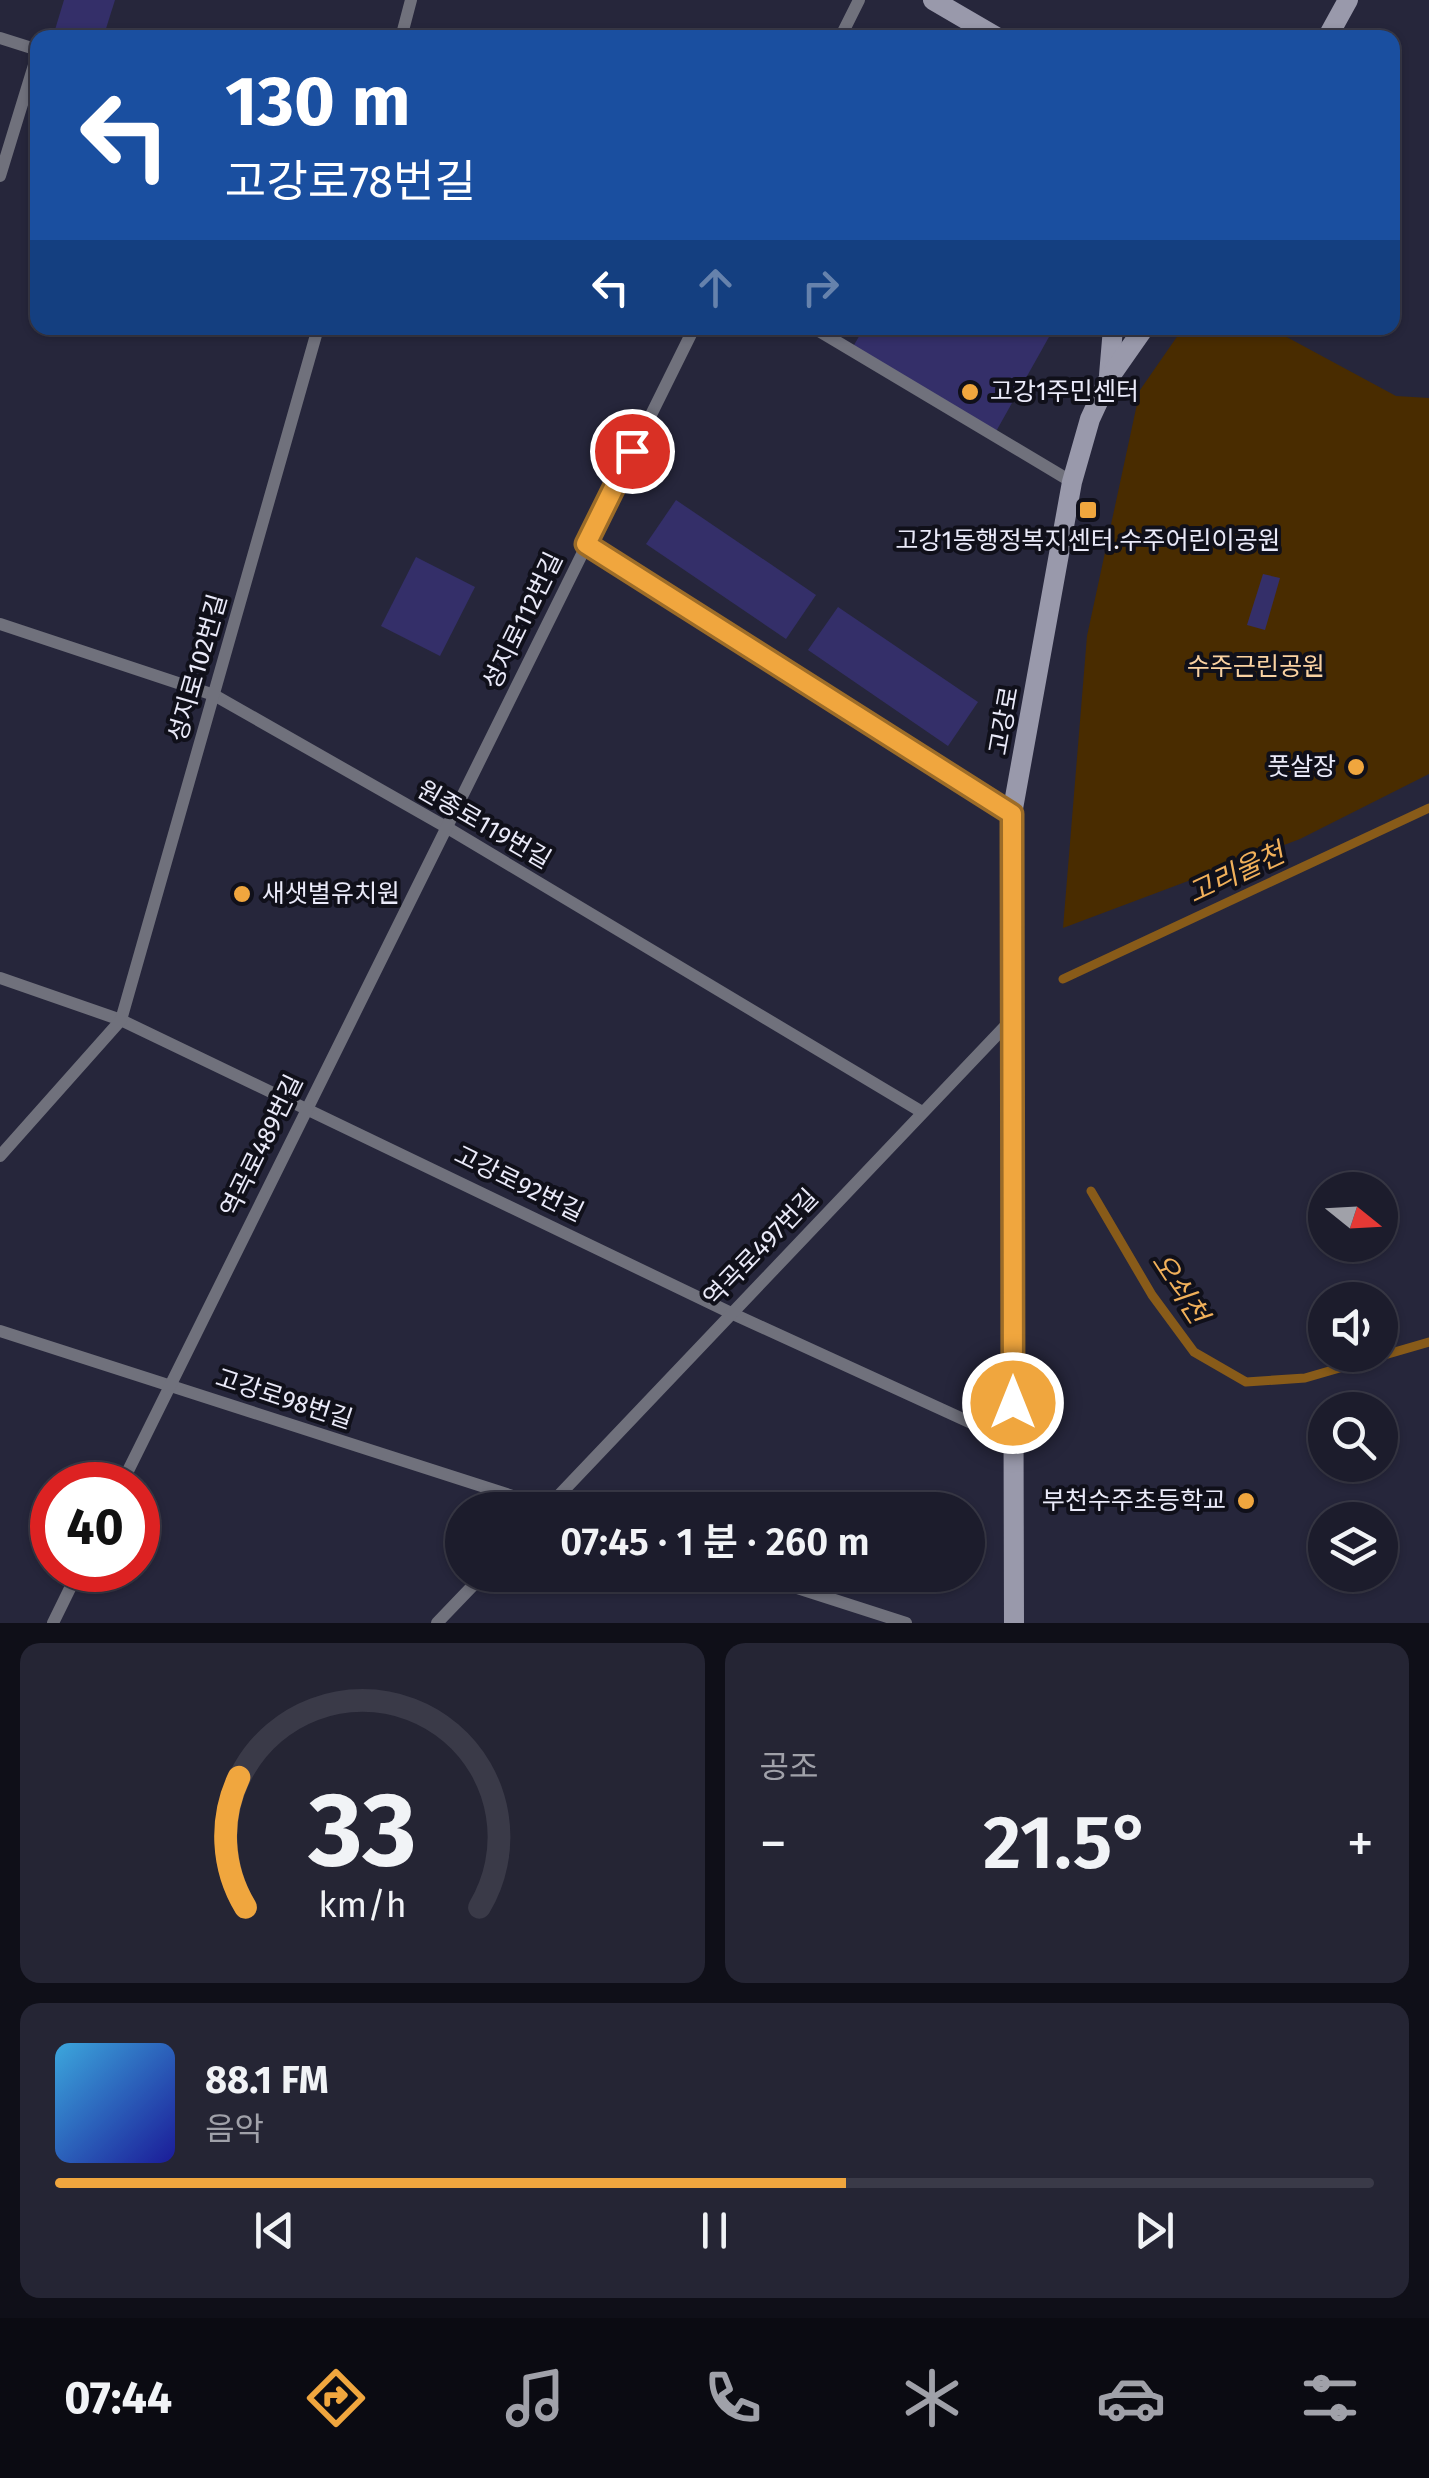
<!DOCTYPE html>
<html lang="ko">
<head>
<meta charset="utf-8">
<style>
  body { margin:0; font-family:"Fira Sans","Noto Sans KR",sans-serif; background:#252534; color:#f1f3f6; height:100vh; display:flex; flex-direction:column; font-size:38px; white-space:nowrap }
  * { box-sizing:border-box; margin:0 }
  p { font-size:32px; color:#a0a1a9 }
  .icon { flex:none; width:55px; height:55px; fill:none; stroke:currentColor; stroke-width:2; stroke-linecap:round; stroke-linejoin:round }
  .map { position:relative; height:1623px; overflow:hidden }
  .panel { display:flex; flex-direction:column; gap:20px; padding:20px; background:#0f0f18; flex:1 }
  .panel>* { flex:none }
  .banner { position:absolute; left:30px; top:30px; width:1370px; height:305px; border-radius:20px; box-shadow:0 2px 8px #0004,0 0 0 2px #3a3a48; background:#1a4fa0; color:#fff; overflow:hidden }
  .needle { width:65px; rotate:108deg }
  .buttons { position:absolute; left:1308px; top:1172px; display:grid; gap:20px }
  .buttons a { display:grid; place-items:center; width:90px; height:90px; border-radius:50%; background:#1c1c2c; box-shadow:0 2px 8px #0004,0 0 0 2px #3a3a48; font-size:50px }
  .speed { position:absolute; left:30px; top:1462px; display:flex; gap:20px; font-size:50px; font-weight:700; text-align:center }
  .speed>* { display:grid; place-content:center; width:130px; height:130px; border-radius:50%; background:#1c1c2c; box-shadow:0 2px 8px #0004,0 0 0 2px #3a3a48; line-height:1 }
  .speed .limit { border:15px solid #d22; background:#fff; color:#111 }
  .pin { position:absolute; display:grid; place-items:center; width:85px; height:85px; color:#fff; margin:-42px; border:5px solid #fff; border-radius:50%; box-shadow:0 2px 10px #0007 }
  .me { position:absolute; width:110px; margin:-55px; rotate:0deg; stroke-linejoin:round; filter:drop-shadow(0 0 8px #0008) }
  .turn { display:flex; align-items:center; gap:35px; height:210px; padding:0 30px; font-size:45px }
  .turn .icon { width:130px; height:130px; stroke-width:2.5 }
  .turn b { display:block; font-size:70px; line-height:85px }
  .lanes { display:flex; align-items:center; height:95px; padding:0 30px; background:#0003; justify-content:center; gap:50px; direction:ltr }
  .lanes .off { opacity:.35 }
  .big { font-size:75px; font-weight:600; line-height:1.1 }
  .panel .widget { flex:1; display:flex; flex-direction:column; justify-content:center; gap:15px; min-width:0; padding:0 35px; border-radius:20px; background:#252534 }
  .panel .dial { align-items:center; gap:0 }
  .dial svg { height:260px; overflow:visible; fill:none; stroke:#3a3a48; stroke-width:7; stroke-linecap:round; text-anchor:middle }
  .dial text { fill:#f1f3f6; stroke:none }
  .song { display:flex; align-items:center; gap:30px }
  .cover { width:120px; height:120px; border-radius:15px; background:linear-gradient(135deg,hsl(200 70% 55%),hsl(240 70% 35%)) }
  .played { height:10px; border-radius:5px; background:linear-gradient(90deg,#f0a63e 60%,#3a3a48 60%) }
  .keys { display:flex; justify-content:space-around; direction:ltr }
  .heat { display:flex; justify-content:space-between; align-items:center; font-size:55px; direction:ltr }
  .panel .tiles { flex:1; display:grid; gap:20px; grid-template-columns:1fr 1fr }
  .widget:last-child { grid-column:span 2 }
  .trip { position:absolute; left:445px; top:1492px; width:540px; height:100px; border-radius:50px; background:#1c1c2c; box-shadow:0 2px 8px #0004,0 0 0 2px #3a3a48; font-weight:600; line-height:100px; text-align:center }
  .menu { display:flex; height:160px; justify-content:space-around; align-items:center; background:#0b0b12; color:#a0a1a9 }
  .menu .icon { width:70px; height:70px }
  .menu .selected { color:#f0a63e }
  .menu b { font-size:45px; color:#f1f3f6 }
  .map>svg:first-child { display:block }
  .green { fill:#492c00 }
  .lines { fill:none; stroke-linecap:round; stroke-linejoin:round }
  .stream { stroke:#885b19; stroke-width:9 }
  .building { fill:#342f69 }
  .lane { stroke:#70717c; stroke-width:12 }
  .secondary { stroke:#9999ab; stroke-width:20 }
  .route-casing { stroke:#9c6c28; stroke-width:25 }
  .route { stroke:#f0a63e; stroke-width:18 }
  .poi-dot { fill:#f0a63e; stroke:#10101a; stroke-width:4 }
  .labels { text-anchor:middle; dominant-baseline:central; stroke-width:8; stroke-linejoin:round; paint-order:stroke }
  .poi-label { font-size:25px; fill:#eaeaf9; stroke:#10101a; text-anchor:start }
  .street-label { font-size:25px; fill:#eaeaf9; stroke:#10101a }
  .park-label { font-size:25px; fill:#fad2a2; stroke:#10101a }
  .water-label { font-size:28px; font-style:italic; fill:#f1b05a; stroke:#10101a }
</style>
</head>
<body>
<div class="map">
<svg width="1429" height="1623" viewBox="0 0 1429 1623">
  <rect width="100%" height="100%" fill="#26263b"/>
  <polygon class="green" points="1183,328 1270,328 1396,396 1429,398 1429,774 1300,839 1063,928 1087,636 1140,390"/>
  <g class="lines">
    <g class="stream">
      <polyline points="1063,979 1429,808"/>
      <polyline points="1091,1191 1152,1295 1194,1352 1246,1382 1305,1378 1429,1342"/>
    </g>
  </g>
  <g class="building">
    <polygon points="64,0 115,0 103,38 69,38 54,33"/>
    <polygon points="864,328 1054,328 994,435 851,350"/>
    <polygon points="676,500 816,595 786,639 646,544"/>
    <polygon points="416,557 475,587 440,656 381,626"/>
    <polygon points="1263,574 1280,578 1265,630 1247,625"/>
    <polygon points="838,607 978,702 948,746 808,650"/>
  </g>
  <g class="lines">
    <g class="lane">
      <polyline points="0,38 38,50"/>
      <polyline points="401,38 411,0"/>
      <polyline points="840,38 859,0"/>
      <polyline points="0,176 38,52"/>
      <polyline points="814,328 1072,482"/>
      <polyline points="586,544 1012,814"/>
      <polyline points="0,624 214,695 446,827 922,1112"/>
      <polyline points="0,978 121,1020 731,1313 1013,1442"/>
      <polyline points="0,1156 121,1020 318,328"/>
      <polyline points="0,1331 553,1509"/>
      <polyline points="121,1485 694,328"/>
      <polyline points="545,1510 1012,1019"/>
      <polyline points="757,1575 906,1623"/>
      <polyline points="53,1623 79,1570"/>
      <polyline points="437,1623 483,1575"/>
    </g>
    <g class="secondary">
      <polyline points="933,0 998,38"/>
      <polyline points="1327,38 1348,0"/>
      <polyline points="1109,375 1113,328"/>
      <polyline points="1014,1623 1012,814 1072,482 1090,419 1109,378 1144,328"/>
    </g>
  </g>
  <g class="lines">
    <defs>
      <polyline id="route" points="632,451 586,544 1012,814 1013,1403"/>
    </defs>
    <use href="#route" class="route-casing"/>
    <use href="#route" class="route"/>
  </g>
  <g class="poi-dot">
    <circle cx="970" cy="392" r="10"/>
    <rect x="1078" y="500" width="20" height="20" rx="5"/>
    <circle cx="1356" cy="767" r="10"/>
    <circle cx="242" cy="894" r="10"/>
    <circle cx="1246" cy="1501" r="10"/>
  </g>
  <g class="labels">
    <g class="poi-label">
      <text x="990" y="392">고강1주민센터</text>
      <text x="1088" y="541" text-anchor="middle">고강1동행정복지센터.수주어린이공원</text>
      <text x="1336" y="767" text-anchor="end">풋살장</text>
      <text x="262" y="894">새샛별유치원</text>
      <text x="1226" y="1501" text-anchor="end">부천수주초등학교</text>
    </g>
    <g class="street-label">
      <text transform="translate(523 621) rotate(-64)">성지로112번길</text>
      <text transform="translate(198 668) rotate(-74)">성지로102번길</text>
      <text transform="translate(1004 721) rotate(-80)">고강로</text>
      <text transform="translate(484 825) rotate(30)">원종로119번길</text>
      <text transform="translate(262 1146) rotate(-64)">역곡로489번길</text>
      <text transform="translate(519 1184) rotate(26)">고강로92번길</text>
      <text transform="translate(761 1248) rotate(-46)">역곡로497번길</text>
      <text transform="translate(284 1399) rotate(18)">고강로98번길</text>
    </g>
    <g class="park-label">
      <text x="1256" y="667">수주근린공원</text>
    </g>
    <g class="water-label">
      <text transform="translate(1236 873) rotate(-25)">고리울천</text>
      <text transform="translate(1180 1288) rotate(57)">오쇠천</text>
    </g>
  </g>
</svg>
<div class="buttons">
<a><svg class="needle" viewBox="-14 -14 28 28"><path d="M0-13l5 13h-10z" fill="#e53935"/><path d="M0 13l5-13h-10z" fill="#a0a1a9"/></svg></a>
<a><svg class="icon" aria-label="sound" viewBox="0 0 24 24"><path d="M4 9h4l5-4v14l-5-4H4zM17 9q2 3 0 6"/></svg></a>
<a><svg class="icon" aria-label="search" viewBox="0 0 24 24"><circle cx="10" cy="10" r="6"/><path d="M15 15l6 6"/></svg></a>
<a><svg class="icon" aria-label="layers" viewBox="0 0 24 24"><path d="M12 4l9 5-9 5-9-5zM3 14l9 5 9-5"/></svg></a>
</div>
<div class="speed"><div class="limit">40</div></div>
<div class="pin" style="left:632px;top:451px;background:#d93025"><svg class="icon" aria-label="arrive" viewBox="0 0 24 24"><path d="M6 21V4h12l-3 4 3 4H6"/></svg></div>
<svg class="me" style="left:1013px;top:1403px" viewBox="-20 -20 40 40"><circle r="17" fill="#f0a63e" stroke="#fff" stroke-width="3"/><path d="M0-11L8 9 0 5-8 9z" fill="#fff"/></svg>
<div class="trip">07:45 · 1 분 · 260 m</div>
<div class="banner">
<div class="turn"><svg class="icon" aria-label="left" viewBox="0 0 24 24"><path d="M17 20v-9H6M10 6l-5 5 5 5"/></svg><div><b>130 m</b>고강로78번길</div></div>
<div class="lanes"><svg class="icon" aria-label="left" viewBox="0 0 24 24"><path d="M17 20v-9H6M10 6l-5 5 5 5"/></svg><svg class="icon off" aria-label="ahead" viewBox="0 0 24 24"><path d="M12 20V5M6 11l6-6 6 6"/></svg><svg class="icon off" aria-label="right" viewBox="0 0 24 24"><path d="M7 20v-9h11M14 6l5 5-5 5"/></svg></div>
</div>
</div>
<section class="panel">
<div class="tiles">
<div class="widget dial"><svg viewBox="0 0 100 80">
<path d="M14 69A42 42 0 1 1 86 69"/>
<path d="M14 69A42 42 0 0 1 12 29" stroke="#f0a63e"/>
<text x="50" y="56" font-size="32" font-weight="700">33</text>
<text x="50" y="72" font-size="11">km/h</text>
</svg></div>
<div class="widget"><p>공조</p>
<div class="heat"><a>−</a><b class="big">21.5°</b><a>+</a></div>
</div>
<div class="widget">
<div class="song"><i class="cover"></i><div><b>88.1 FM</b><p>음악</p></div></div>
<div class="played"></div>
<div class="keys"><svg class="icon" aria-label="previous" viewBox="0 0 24 24"><path d="M18 5L8 12l10 7zM5 5v14"/></svg><svg class="icon" aria-label="pause" viewBox="0 0 24 24"><path d="M8 5v14M16 5v14"/></svg><svg class="icon" aria-label="next" viewBox="0 0 24 24"><path d="M6 5l10 7-10 7zM19 5v14"/></svg></div>
</div>
</div>
</section>
<nav class="menu">
<b>07:44</b>
<svg class="icon selected" aria-label="directions" viewBox="0 0 24 24"><path d="M12 3l9 9-9 9-9-9zM9 14v-3h6M13 9l2 2-2 2"/></svg>
<svg class="icon" aria-label="music" viewBox="0 0 24 24"><path d="M9 18V5l10-2v13"/><circle cx="6" cy="18" r="3"/><circle cx="16" cy="16" r="3"/></svg>
<svg class="icon" aria-label="phone" viewBox="0 0 24 24"><path d="M5 4h4l2 5-3 2q2 4 5 5l2-3 5 2v4C11 20 4 13 5 4z"/></svg>
<svg class="icon" aria-label="climate" viewBox="0 0 24 24"><path d="M12 3v18M4 7l16 10M4 17L20 7"/></svg>
<svg class="icon" aria-label="car" viewBox="0 0 24 24"><path d="M5 17H2v-5l4-1 3-4h7l3 4 3 1v5h-3M9 17h6M6 11h13"/><circle cx="7" cy="17" r="2"/><circle cx="17" cy="17" r="2"/></svg>
<svg class="icon" aria-label="filters" viewBox="0 0 24 24"><path d="M4 7h16M4 17h16"/><circle cx="9" cy="7" r="2"/><circle cx="15" cy="17" r="2"/></svg>
</nav>
</body>
</html>
